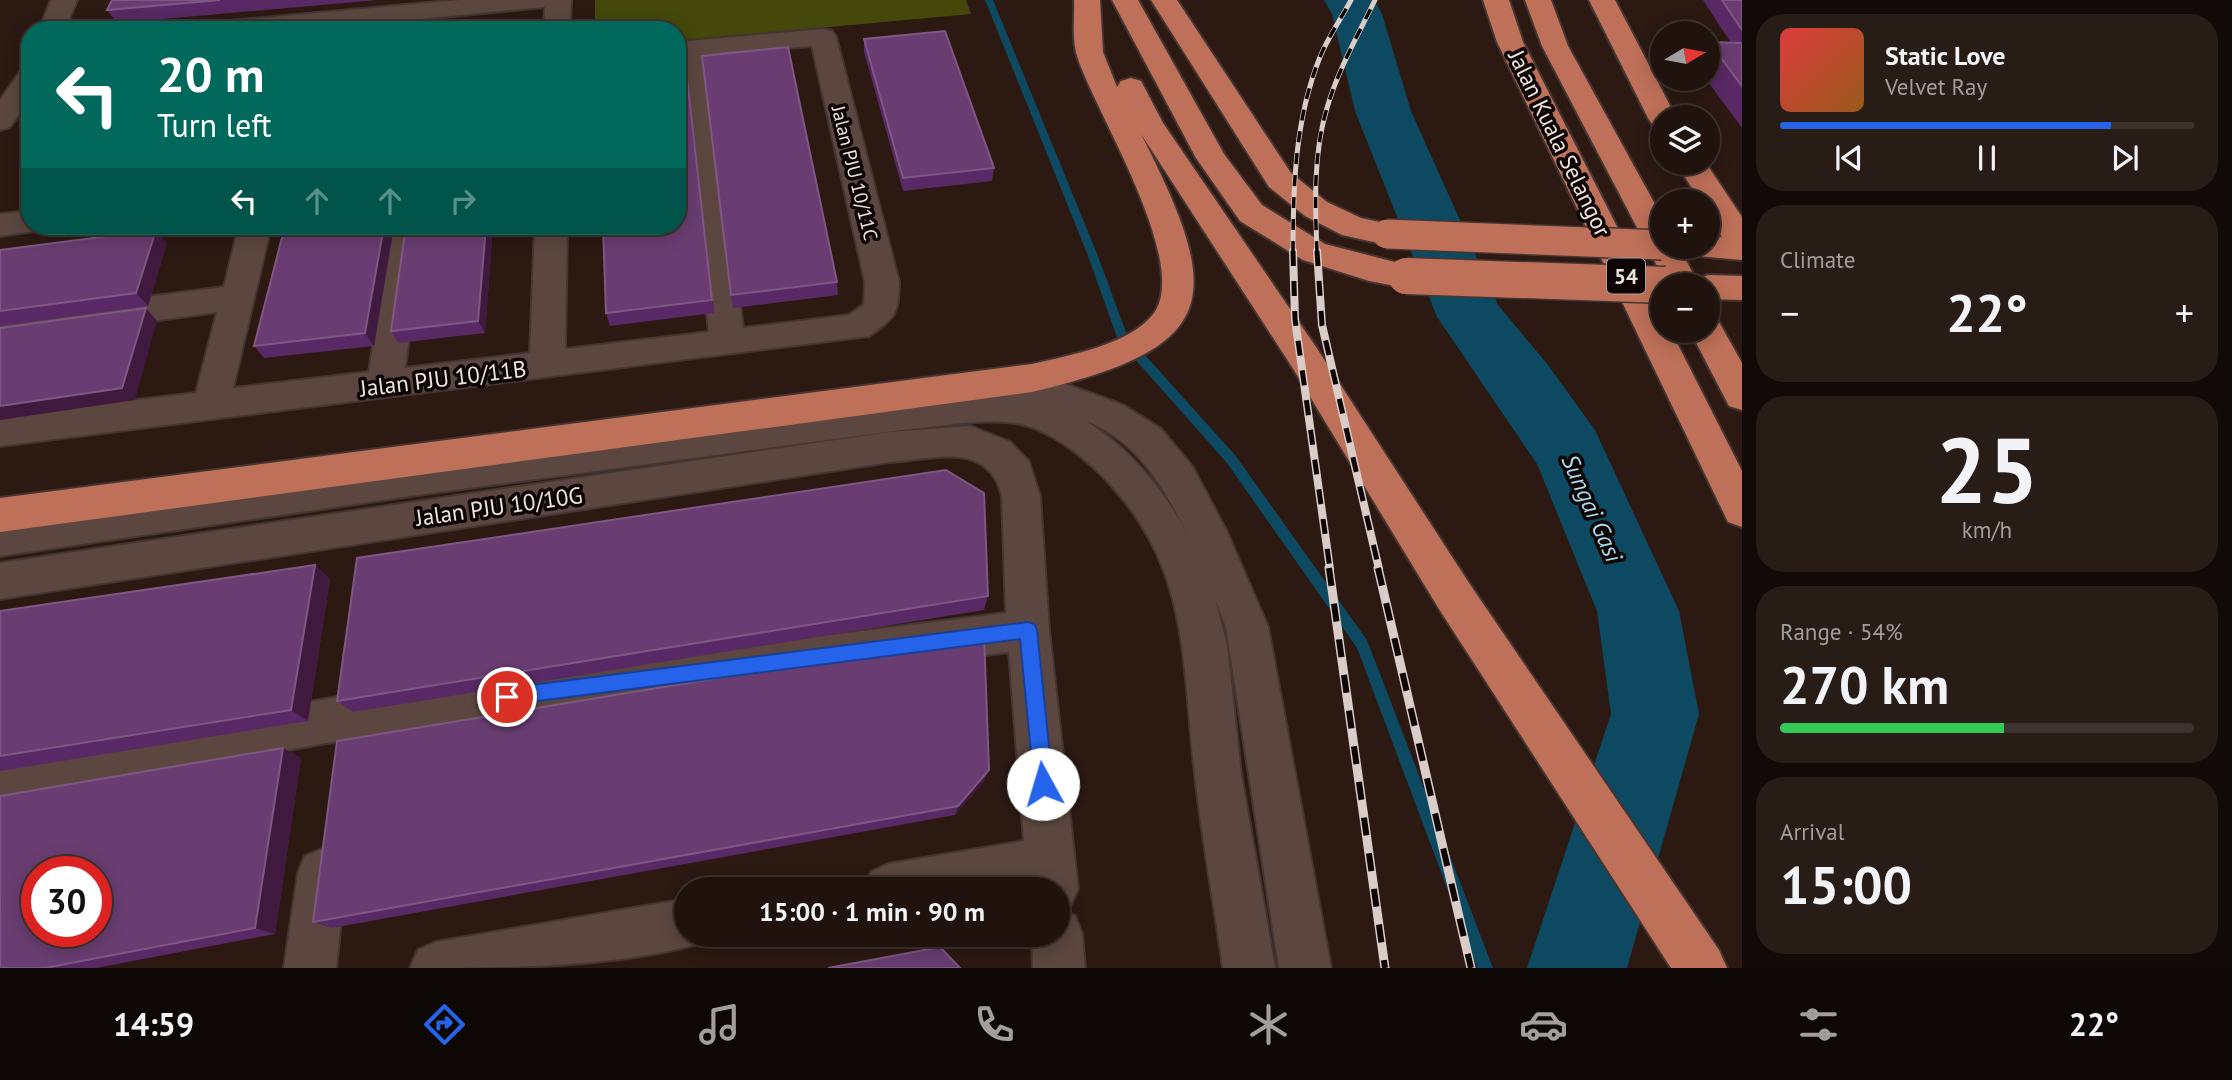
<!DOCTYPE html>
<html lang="en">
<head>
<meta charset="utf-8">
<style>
  body { margin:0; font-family:"PT Sans",sans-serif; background:#281c17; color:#f1f3f6; height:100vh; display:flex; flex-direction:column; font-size:26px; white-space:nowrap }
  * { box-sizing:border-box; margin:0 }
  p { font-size:23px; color:#a29e9e }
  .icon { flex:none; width:38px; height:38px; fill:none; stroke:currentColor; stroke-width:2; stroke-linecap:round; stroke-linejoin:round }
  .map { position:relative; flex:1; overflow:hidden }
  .details { display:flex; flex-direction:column; gap:14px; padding:14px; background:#120a08; width:490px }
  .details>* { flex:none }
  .top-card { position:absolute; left:21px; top:21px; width:665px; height:214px; border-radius:28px; box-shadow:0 4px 18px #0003,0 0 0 2px #3d322e; background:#00695c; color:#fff; overflow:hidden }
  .needle { width:46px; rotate:80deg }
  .tools { position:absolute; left:1650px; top:21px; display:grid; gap:14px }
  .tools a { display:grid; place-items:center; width:70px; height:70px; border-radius:50%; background:#20130e; box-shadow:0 4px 18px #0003,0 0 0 2px #3d322e; font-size:35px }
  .speed { position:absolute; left:21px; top:856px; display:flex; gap:14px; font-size:35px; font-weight:700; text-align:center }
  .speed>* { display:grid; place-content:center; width:91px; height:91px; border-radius:50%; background:#20130e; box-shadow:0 4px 18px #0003,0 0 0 2px #3d322e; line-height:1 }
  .speed .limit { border:10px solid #d22; background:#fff; color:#111 }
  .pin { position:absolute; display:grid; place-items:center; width:60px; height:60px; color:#fff; margin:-30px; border:4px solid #fff; border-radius:50%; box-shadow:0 2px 7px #0007 }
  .me { position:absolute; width:77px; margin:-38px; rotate:354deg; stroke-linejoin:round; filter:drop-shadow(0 0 5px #0008) }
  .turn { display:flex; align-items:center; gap:24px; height:147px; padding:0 21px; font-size:32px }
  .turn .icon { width:91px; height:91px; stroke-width:2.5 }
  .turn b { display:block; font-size:49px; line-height:60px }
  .lanes { display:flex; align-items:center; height:66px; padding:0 21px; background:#0003; justify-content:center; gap:35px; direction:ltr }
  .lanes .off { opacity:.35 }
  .big { font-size:52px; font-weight:700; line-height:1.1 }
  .details .widget { flex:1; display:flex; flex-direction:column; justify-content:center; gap:10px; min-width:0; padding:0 24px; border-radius:28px; background:#281c17 }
  .details .dial { align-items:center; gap:0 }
  .dial b { font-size:91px; line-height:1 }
  .song { display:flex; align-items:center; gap:21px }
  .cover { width:84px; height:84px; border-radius:10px; background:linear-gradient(135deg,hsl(0 70% 55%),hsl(30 70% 35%)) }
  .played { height:7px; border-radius:4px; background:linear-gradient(90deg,#2563eb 80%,#3d322e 80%) }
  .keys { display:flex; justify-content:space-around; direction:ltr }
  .heat { display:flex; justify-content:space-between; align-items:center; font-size:38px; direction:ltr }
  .charge { height:10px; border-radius:5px; background:linear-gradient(90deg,#34c759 54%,#3d322e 0) }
  .trip { position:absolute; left:674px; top:877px; width:396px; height:70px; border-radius:35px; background:#20130e; box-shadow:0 4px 18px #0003,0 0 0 2px #3d322e; font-weight:700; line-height:70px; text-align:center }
  .tabs { display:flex; height:112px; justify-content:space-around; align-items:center; background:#0d0806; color:#a29e9e }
  .tabs .icon { width:49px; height:49px }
  .tabs .selected { color:#2563eb }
  .tabs b { font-size:32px; color:#f1f3f6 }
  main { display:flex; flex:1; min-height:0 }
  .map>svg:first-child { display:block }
  .green { fill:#44480a }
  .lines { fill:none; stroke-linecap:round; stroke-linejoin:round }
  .stream { fill:#0d4961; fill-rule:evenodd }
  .river { fill:#0d4961; fill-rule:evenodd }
  .minor-casing { stroke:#443532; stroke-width:4 }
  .highway-casing { stroke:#443532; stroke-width:4 }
  .minor { fill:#5b473f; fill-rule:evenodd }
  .highway { fill:#be7058; fill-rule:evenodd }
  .rail-far2-casing { stroke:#dacdc8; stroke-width:5 }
  .rail-far1-casing { stroke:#dacdc8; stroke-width:8 }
  .rail-casing { stroke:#dacdc8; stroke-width:9 }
  .rail-far2 { stroke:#0e0604; stroke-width:3.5; stroke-dasharray:11; stroke-linecap:butt }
  .rail-far1 { stroke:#0e0604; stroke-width:5; stroke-dasharray:15; stroke-linecap:butt }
  .rail { stroke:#0e0604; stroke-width:6; stroke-dasharray:18; stroke-linecap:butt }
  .highway-bridge-far1-casing { stroke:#443532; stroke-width:32; stroke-linecap:butt }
  .highway-bridge-casing { stroke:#443532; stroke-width:39; stroke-linecap:butt }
  .highway-bridge-far1 { stroke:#be7058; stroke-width:29 }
  .highway-bridge { stroke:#be7058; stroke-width:36 }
  .wall { fill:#582964 }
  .shaded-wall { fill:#3f1a3e }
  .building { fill:#693d71; stroke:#7e5782; stroke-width:2; fill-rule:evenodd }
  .route { fill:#2563eb; stroke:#184099; stroke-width:2 }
  .labels { text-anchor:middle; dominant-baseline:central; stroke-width:7; stroke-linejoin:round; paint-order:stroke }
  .far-street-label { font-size:19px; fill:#f0e3de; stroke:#0e0604 }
  .shield { fill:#0e0604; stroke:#aca19d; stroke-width:2 }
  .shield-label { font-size:21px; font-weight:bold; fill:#f0e3de }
  .street-label { font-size:23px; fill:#f0e3de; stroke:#0e0604 }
  .water-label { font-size:24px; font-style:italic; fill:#acdbf2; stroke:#0e0604 }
</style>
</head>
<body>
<main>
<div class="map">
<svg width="1742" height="968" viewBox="0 0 1742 968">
  <rect width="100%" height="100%" fill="#2b1912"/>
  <polygon class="green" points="595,0 966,0 971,14 677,41 677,30 595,30"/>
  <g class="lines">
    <polygon class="stream" points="985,0 993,0 1098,256 1127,335 1235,455 1367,640 1493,968 1477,968 1357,648 1227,463 1118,340 1088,256"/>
    <polygon class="river" points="1324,0 1374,0 1382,14 1411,111 1498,305 1548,365 1595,430 1679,611 1699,714 1627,968 1527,968 1611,714 1597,611 1537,464 1437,317 1355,111 1332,14"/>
    <defs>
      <g id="minor">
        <polygon points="51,0 77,0 65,30 39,30"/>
        <polygon points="460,0 571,0 570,30 544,30 545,7 306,30 205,30 209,24 218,22"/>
        <path d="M 823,29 L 832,31 L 836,37 L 899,282 C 898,315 896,317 869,336 L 0,446 L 0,416 L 196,393 L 217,312 L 0,342 L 0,316 L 224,287 L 239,226 L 271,226 L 233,388 L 369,372 L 391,226 L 423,226 L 405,368 L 530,353 L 535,226 L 567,226 L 565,349 L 709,332 L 677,42 ZM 812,46 L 865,282 L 864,304 L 849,315 L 743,328 L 707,55 Z"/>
        <polygon points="30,70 30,99 10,127 0,130 0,100 20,72"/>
        <polygon points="30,211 30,226 44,226 41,230 0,236 0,214"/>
        <path d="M 1014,375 L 1043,376 L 1123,405 L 1161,429 L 1192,466 L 1227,532 L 1268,627 L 1331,968 L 1279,968 L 1226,627 L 1215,599 L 1227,645 L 1241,774 L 1275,968 L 1223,968 C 1214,903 1202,839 1195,774 C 1181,655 1191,558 1093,467 C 1074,450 1047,430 1021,424 C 985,417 945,426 910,429 L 431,493 L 0,556 L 0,522 L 431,461 L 910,399 L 998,394 L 996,389 L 1001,379 ZM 1086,421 C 1143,443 1168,496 1194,547 L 1196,551 C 1170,497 1136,453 1086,421 Z"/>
        <path d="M 970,426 L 1010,442 L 1029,462 L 1040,496 L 1049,630 L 1078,889 L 1070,906 L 1061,910 L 1075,916 L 1082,934 L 1085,968 L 1033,968 L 1032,934 L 1057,934 L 1057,889 L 863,889 L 871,872 L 888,864 L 1024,841 L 1009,652 L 343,740 L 0,803 L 0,757 L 343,696 L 1006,613 L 1002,496 C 988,440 934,459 890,462 L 0,599 L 0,563 L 890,432 Z"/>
        <polygon points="322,849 339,856 346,873 336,968 284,968 298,873 305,856"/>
        <path d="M 686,899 L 686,934 L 707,934 L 704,942 C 619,968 501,968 410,968 L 418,950 L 436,942 Z"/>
      </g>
      <g id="highway">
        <path d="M 1074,0 L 1100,0 L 1103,52 L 1117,87 L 1121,81 L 1131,78 L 1141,81 L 1163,123 L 1316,347 L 1469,583 L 1719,950 L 1727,968 L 1671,968 L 1439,609 L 1292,367 L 1141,134 C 1225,299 1222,347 1032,392 L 0,532 L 0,498 L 1032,364 C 1067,356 1132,344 1154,313 C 1190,262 1096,113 1078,59 C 1071,40 1075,19 1074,0 Z"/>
        <polygon points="1112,0 1138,0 1224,154 1262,205 1325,244 1418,268 1422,276 1418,284 1406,288 1369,281 1303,260 1240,221 1196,158"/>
        <polygon points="1151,0 1177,0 1291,173 1327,202 1361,218 1398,226 1403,234 1398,242 1387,245 1342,235 1305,216 1269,187"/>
        <polygon points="1483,0 1509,0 1523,42 1662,315 1662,331 1671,331 1742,471 1742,527 1728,522 1497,42"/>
        <polygon points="1525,0 1551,0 1568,46 1662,217 1662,247 1679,247 1696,279 1708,275 1742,276 1742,300 1708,299 1708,285 1667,285 1542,46"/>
        <polygon points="1589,0 1615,0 1676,117 1662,117 1662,127 1652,124 1648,118"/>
        <polygon points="1676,163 1706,163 1742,217 1742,260 1686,255 1681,247 1708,247 1708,236 1722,237 1708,214 1708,201 1700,201"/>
        <polygon points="1708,318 1719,322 1742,363 1742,410 1729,406 1690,331 1708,331"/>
      </g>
    </defs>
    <use href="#minor" class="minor-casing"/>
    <use href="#highway" class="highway-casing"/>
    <use href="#minor" class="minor"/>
    <use href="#highway" class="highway"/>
    <defs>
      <g id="rail-far2">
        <path d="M 1293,252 C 1293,186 1295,119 1320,57 C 1328,37 1341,19 1351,0"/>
        <path d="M 1317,252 C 1315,205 1313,154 1327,108 C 1338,70 1358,35 1375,0"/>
      </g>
      <g id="rail-far1">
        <polyline points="1293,251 1295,319 1330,569"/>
        <polyline points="1317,251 1322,325 1379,569"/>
      </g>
      <g id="rail">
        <polyline points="1329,568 1385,968"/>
        <polyline points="1378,568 1471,968"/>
      </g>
    </defs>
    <use href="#rail-far2" class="rail-far2-casing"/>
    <use href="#rail-far1" class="rail-far1-casing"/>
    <use href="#rail" class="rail-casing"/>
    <use href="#rail-far2" class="rail-far2"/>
    <use href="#rail-far1" class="rail-far1"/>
    <use href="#rail" class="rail"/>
    <defs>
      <polyline id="highway-bridge-far1" points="1387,234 1662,245"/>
      <polyline id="highway-bridge" points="1406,276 1665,285"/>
    </defs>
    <use href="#highway-bridge-far1" class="highway-bridge-far1-casing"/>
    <use href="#highway-bridge" class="highway-bridge-casing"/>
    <use href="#highway-bridge-far1" class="highway-bridge-far1"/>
    <use href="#highway-bridge" class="highway-bridge"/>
  </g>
  <g class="wall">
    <polygon points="112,0 378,0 117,23 107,10"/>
    <polygon points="1703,0 1742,0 1742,128 1706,79 1708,79 1708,44 1709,42 1731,43"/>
    <polygon points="864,39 994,168 992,181 903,191 864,52"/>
    <polygon points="687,73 714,313 610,326 606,313"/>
    <polygon points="394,226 374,346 264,358 254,346"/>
    <polygon points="406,226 493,226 485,333 398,343 391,331"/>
    <polygon points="167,243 148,306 0,326 0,250"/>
    <polygon points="837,282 838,295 733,308 731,295"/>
    <polygon points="315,565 330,579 308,721 0,771 0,611"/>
    <polygon points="988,596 984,610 353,712 337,701"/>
    <polygon points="283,748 301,758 275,934 96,968 0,968"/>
    <polygon points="985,780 955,815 332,928 313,922"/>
  </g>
  <g class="shaded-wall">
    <polygon points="685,60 687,73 714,313 712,300"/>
    <polygon points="384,226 394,226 374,346 365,333"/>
    <polygon points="486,226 493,226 485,333 478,321"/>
    <polygon points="156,230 167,243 148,306 136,293"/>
    <polygon points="146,308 157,321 135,400 0,420 0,406"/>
    <polygon points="315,565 330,579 308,721 291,710"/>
    <polygon points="283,748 301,758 275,934 255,928"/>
    <polygon points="989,770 985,780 955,815 958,806"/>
  </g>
  <g class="building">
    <polygon points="112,0 220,0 107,10"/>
    <polygon points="1722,0 1742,0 1742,30"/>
    <polygon points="945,31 994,168 903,178 864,39"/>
    <polygon points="1709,42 1742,43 1742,86"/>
    <polygon points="788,47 837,282 731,295 702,56"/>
    <polygon points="685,60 712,300 606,313 603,226 677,226 677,61"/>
    <polygon points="285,226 384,226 365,333 254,346"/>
    <polygon points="406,226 486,226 478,321 391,331"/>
    <polygon points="156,230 136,293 0,311 0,250"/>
    <polygon points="146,308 122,388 0,406 0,328"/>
    <polygon points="946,470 984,493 988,596 337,701 357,558"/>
    <polygon points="315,565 291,710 0,756 0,611"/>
    <polygon points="984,634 989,770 958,806 313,922 337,741"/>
    <path d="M 283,748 L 255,928 L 45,968 L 0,968 L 0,796 ZM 37,872 L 96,872 L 96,931 L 37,931 Z"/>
    <polygon points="940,947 960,968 828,968"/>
  </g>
  <polygon class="route" points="1028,622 1034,624 1037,630 1053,784 1050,791 1043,793 1036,791 1034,784 1020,639 507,705 501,703 498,697 501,690 507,688"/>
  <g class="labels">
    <g class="far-street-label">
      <text transform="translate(855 173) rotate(76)">Jalan PJU 10/11C</text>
    </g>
    <rect class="shield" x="1607" y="258.5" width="38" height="35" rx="5"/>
    <g class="shield-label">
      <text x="1626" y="276">54</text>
    </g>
    <g class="street-label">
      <text transform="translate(1560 143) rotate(64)">Jalan Kuala Selangor</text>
      <text transform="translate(443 378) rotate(-7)">Jalan PJU 10/11B</text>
      <text transform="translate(499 506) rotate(-8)">Jalan PJU 10/10G</text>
    </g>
    <g class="water-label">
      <text transform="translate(1592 508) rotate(66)">Sungai Gasi</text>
    </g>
  </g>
</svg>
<div class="tools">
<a><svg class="needle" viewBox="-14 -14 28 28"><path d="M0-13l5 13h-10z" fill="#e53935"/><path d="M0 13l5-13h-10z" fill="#a29e9e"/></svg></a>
<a><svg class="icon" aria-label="layers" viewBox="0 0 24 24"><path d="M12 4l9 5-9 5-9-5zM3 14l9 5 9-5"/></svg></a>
<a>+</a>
<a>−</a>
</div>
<div class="speed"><div class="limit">30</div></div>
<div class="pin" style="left:507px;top:697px;background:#d93025"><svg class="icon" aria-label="arrive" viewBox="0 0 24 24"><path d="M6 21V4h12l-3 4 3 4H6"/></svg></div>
<svg class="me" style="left:1043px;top:784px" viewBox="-20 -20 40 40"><circle r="19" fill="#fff"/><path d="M0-13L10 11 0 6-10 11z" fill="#2563eb"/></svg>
<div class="trip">15:00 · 1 min · 90 m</div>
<div class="top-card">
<div class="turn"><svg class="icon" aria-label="left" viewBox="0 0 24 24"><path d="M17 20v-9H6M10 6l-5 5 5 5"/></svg><div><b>20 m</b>Turn left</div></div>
<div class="lanes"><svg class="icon" aria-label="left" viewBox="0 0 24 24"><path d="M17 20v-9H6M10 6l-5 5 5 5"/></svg><svg class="icon off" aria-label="ahead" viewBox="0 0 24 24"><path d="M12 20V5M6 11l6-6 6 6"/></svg><svg class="icon off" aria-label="ahead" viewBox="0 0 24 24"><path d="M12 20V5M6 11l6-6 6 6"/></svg><svg class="icon off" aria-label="right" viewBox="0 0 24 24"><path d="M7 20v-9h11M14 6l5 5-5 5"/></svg></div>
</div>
</div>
<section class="details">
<div class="widget">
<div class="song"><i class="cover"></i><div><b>Static Love</b><p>Velvet Ray</p></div></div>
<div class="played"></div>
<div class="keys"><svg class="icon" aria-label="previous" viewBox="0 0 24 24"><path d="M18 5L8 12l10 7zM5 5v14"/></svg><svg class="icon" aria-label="pause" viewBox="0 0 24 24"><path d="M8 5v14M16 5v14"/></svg><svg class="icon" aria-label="next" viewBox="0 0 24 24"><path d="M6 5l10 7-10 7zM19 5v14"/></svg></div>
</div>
<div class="widget"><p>Climate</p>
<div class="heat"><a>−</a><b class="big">22°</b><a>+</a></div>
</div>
<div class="widget dial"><b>25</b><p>km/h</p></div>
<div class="widget"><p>Range · 54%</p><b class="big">270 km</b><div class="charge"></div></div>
<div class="widget"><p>Arrival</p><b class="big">15:00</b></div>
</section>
</main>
<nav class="tabs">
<b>14:59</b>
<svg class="icon selected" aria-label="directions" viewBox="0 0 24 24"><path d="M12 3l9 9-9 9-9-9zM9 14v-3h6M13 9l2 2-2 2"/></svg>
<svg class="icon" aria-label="music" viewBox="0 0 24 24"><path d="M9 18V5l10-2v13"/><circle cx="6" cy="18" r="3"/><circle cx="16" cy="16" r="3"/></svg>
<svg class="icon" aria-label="phone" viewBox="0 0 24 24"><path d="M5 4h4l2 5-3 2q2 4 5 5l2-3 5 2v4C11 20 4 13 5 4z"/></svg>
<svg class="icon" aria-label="climate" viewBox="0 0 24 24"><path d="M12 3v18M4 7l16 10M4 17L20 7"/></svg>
<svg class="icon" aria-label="car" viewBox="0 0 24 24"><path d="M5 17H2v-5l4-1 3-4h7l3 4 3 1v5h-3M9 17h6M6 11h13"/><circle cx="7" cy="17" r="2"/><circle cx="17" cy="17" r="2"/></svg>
<svg class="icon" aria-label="filters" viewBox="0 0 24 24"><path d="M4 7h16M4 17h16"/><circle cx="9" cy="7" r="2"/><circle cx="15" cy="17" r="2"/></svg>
<b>22°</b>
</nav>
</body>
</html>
